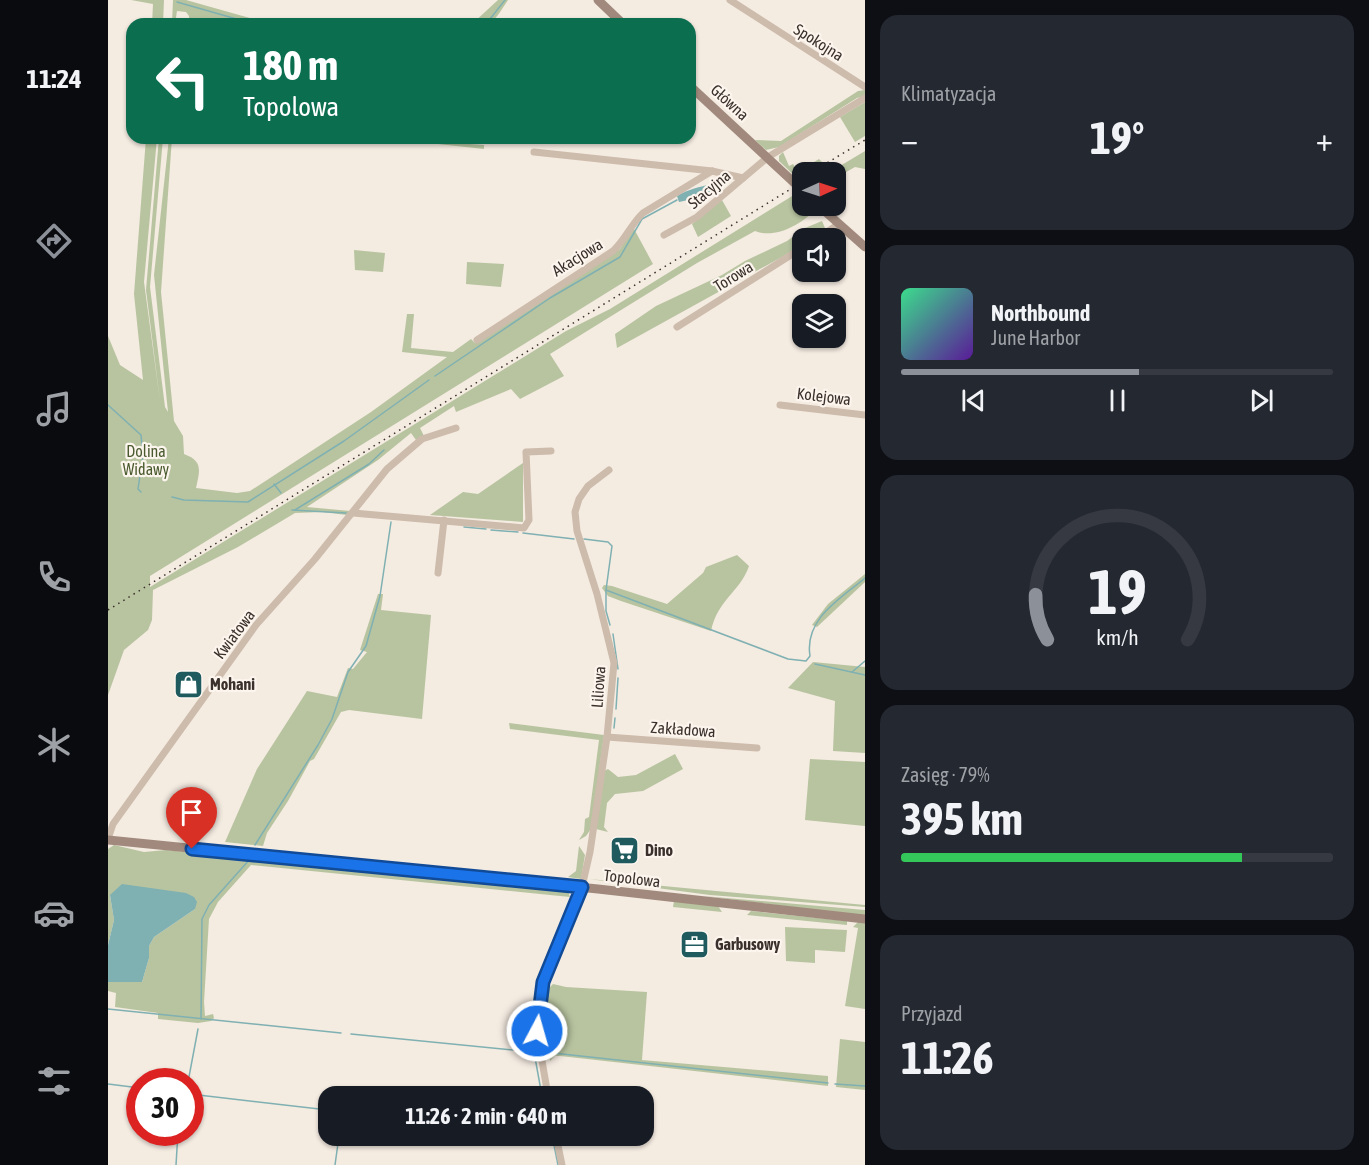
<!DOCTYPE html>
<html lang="pl">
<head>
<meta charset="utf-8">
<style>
  body { margin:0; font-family:"Asap Condensed",sans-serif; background:#242831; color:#f1f3f6; height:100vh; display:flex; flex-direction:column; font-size:22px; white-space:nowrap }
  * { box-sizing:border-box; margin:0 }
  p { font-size:20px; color:#9ea1a6 }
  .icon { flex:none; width:33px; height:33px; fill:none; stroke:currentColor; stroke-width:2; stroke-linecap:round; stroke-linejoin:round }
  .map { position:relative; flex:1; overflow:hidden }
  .sheet { display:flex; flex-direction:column; gap:15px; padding:15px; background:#0d0f14; width:504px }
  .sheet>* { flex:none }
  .banner { position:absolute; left:18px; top:18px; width:570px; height:126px; border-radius:18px; box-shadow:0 2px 4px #0004; background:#0b6e4f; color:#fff; overflow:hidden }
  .needle { width:39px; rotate:87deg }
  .controls { position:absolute; left:684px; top:162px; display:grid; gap:12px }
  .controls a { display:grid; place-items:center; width:54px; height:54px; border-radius:12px; background:#171b24; box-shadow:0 2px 4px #0004; font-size:30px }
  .speed { position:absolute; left:18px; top:1068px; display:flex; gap:12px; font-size:30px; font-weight:700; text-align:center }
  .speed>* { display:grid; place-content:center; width:78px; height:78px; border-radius:50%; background:#171b24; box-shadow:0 2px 4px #0004; line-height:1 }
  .speed .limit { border:9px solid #d22; background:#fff; color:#111 }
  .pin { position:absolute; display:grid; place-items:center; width:51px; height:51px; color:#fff; margin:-62px -26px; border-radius:50% 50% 50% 0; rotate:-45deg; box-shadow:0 0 6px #0007 }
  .pin .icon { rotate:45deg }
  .me { position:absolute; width:66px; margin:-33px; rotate:6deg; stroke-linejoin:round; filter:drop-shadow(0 0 4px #0008) }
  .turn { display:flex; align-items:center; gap:21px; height:126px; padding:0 18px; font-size:27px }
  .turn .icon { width:78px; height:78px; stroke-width:2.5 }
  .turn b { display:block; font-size:42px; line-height:51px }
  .big { font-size:45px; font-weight:700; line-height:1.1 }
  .sheet .tile { flex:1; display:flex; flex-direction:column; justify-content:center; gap:9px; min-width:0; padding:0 21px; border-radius:18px; background:#242831 }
  .sheet .dial { align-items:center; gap:0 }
  .dial svg { height:156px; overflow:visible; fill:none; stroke:#363941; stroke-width:7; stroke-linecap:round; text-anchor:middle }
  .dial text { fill:#f1f3f6; stroke:none }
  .song { display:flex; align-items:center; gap:18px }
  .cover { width:72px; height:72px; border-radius:9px; background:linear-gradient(135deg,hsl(150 70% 55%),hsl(270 70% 35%)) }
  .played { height:6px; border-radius:3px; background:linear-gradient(90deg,#8c9099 55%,#363941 55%) }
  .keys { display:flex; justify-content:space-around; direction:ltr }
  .heat { display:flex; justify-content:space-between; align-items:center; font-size:33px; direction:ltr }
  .charge { height:9px; border-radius:4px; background:linear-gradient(90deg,#34c759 79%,#363941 0) }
  .trip { position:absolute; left:210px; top:1086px; width:336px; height:60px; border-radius:18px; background:#171b24; box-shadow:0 2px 4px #0004; font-weight:700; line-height:60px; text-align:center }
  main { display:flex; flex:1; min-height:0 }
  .tab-bar { display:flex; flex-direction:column; width:108px; justify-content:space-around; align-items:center; background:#090b0e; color:#9ea1a6 }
  .tab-bar .icon { width:42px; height:42px }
  .tab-bar .active { color:#8c9099 }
  .tab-bar b { font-size:27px; color:#f1f3f6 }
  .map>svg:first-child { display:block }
  .green { fill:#b8c4a0 }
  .water { fill:#7fb0b2 }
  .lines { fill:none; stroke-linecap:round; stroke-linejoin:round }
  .stream { stroke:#7fb0b2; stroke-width:1.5 }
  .street { stroke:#cdbbac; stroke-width:7 }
  .secondary { stroke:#a18a7d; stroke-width:9 }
  .rail { stroke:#3b302b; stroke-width:1.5; stroke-dasharray:1.5 4.5; stroke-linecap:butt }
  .route-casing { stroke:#114b97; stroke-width:15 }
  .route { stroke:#1a73e8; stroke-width:10 }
  .labels { text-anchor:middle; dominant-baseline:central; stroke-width:4.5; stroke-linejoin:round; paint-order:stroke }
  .street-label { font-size:16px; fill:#3b302b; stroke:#fbf5ee }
  .park-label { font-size:16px; fill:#4a5a2e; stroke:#fbf5ee }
  .poi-label { font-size:16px; font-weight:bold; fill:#3b302b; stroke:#fbf5ee; text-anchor:start }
</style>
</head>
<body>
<main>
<nav class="tab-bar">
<b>11:24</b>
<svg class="icon active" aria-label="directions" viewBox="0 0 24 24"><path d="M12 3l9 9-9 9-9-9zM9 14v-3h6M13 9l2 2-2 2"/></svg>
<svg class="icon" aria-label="music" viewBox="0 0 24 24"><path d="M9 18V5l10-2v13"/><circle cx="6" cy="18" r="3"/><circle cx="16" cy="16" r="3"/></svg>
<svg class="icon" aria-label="phone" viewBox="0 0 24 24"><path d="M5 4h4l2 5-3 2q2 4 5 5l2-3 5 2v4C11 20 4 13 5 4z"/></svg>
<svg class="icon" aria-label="climate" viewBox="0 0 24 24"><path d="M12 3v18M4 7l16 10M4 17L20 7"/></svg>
<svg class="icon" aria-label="car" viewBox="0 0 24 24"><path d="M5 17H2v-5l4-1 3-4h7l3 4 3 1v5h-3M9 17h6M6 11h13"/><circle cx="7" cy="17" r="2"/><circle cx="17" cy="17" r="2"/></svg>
<svg class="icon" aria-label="filters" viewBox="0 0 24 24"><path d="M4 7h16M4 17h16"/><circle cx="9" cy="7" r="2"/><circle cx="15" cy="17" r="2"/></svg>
</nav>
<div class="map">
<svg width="757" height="1165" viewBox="0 0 757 1165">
  <rect width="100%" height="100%" fill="#f4ebe1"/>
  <g class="green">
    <polygon points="23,0 56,0 55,24 44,24 45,4"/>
    <polygon points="65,0 78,0 152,21 180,24 81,24 81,16 78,12 69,11 67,24 64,24"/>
    <path d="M 390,0 L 400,0 C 387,19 388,24 364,24 Z"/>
    <polygon points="757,90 757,96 749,98 671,147 658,150 647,140 673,141 750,91"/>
    <polygon points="757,102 757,136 747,142 732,117"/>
    <path d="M 38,138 L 49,138 L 36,282 L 52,401 L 38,290 L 51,138 L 55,138 L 42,287 L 57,407 L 60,412 L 46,275 L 61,138 L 64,138 L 53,292 L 66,421 L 75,436 L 76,454 C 95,461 92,470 88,488 L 129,493 L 142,491 L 263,412 L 339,357 L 294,352 L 299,314 L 306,314 L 303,348 L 345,352 L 363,339 L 367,343 L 512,249 L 525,227 L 545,264 L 42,576 L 42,587 L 458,331 L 502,309 L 689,193 L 688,190 L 694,196 L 694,206 L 704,206 L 706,211 C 692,225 667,239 647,231 L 589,263 L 442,354 L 456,376 L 412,399 L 403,389 L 348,412 L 346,406 L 312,428 L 316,436 L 308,440 L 303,433 L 270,460 L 199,507 L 242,511 L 239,515 L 214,512 L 187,513 L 130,547 L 45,590 L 44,620 L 40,630 L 16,650 L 0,695 L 0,336 L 12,365 L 35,380 L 26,294 Z"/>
    <polygon points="275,138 376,145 376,149"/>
    <polygon points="757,151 757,169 747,167 733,175 728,196 728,172 722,172"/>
    <polygon points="675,152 681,166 685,164 690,172 711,159 714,162 689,178 671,161 671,156"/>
    <polygon points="614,200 623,216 590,237 584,224"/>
    <polygon points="714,221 717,228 702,238 694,238 694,243 681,253 509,348 507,334 548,306 614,275 637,261 679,241 697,228"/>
    <polygon points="246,250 277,253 275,272 247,270"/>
    <polygon points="359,262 396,264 393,287 358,284"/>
    <polygon points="415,463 415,522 322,515 355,492 370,494"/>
    <path d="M 629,555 L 641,566 C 632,592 610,599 603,631 L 513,601 L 500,596 L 494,588 L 496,585 L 504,586 L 559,604 L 595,573 L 598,567 Z"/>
    <polygon points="757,574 757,582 709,627 704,625 720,604"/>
    <polygon points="270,594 275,594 273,610 323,615 314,719 241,710 233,712 206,759 202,761 180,801 159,833 155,846 117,842 149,769 199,691 229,697 240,668 245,669 259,652 252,650"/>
    <polygon points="705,662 757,667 757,753 725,751 727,701 680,688"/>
    <polygon points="401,723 496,735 483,829 478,836 471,840 476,832 477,819 481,817 491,740 402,729"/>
    <polygon points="567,754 575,769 535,791 507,794 499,803 496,827 500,832 488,829 496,771 500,769 510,777 528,775"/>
    <polygon points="702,759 757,762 757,826 697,820"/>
    <polygon points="6,845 36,852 58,850 460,891 462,897 143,865 110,902 101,919 96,1002 97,1016 105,1014 106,1018 103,1021 90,1023 50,1019 50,1013 7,1007 8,993 0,991 0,982 34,982 41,958 41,946 46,937 87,909 2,895 6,920 0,945 0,849"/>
    <polygon points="471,846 477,855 473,879 460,877 468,871"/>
    <polygon points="154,849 338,868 338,871 154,852"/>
    <polygon points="481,879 757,905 757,907 602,895"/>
    <polygon points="595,896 757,910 757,916"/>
    <polygon points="566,901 610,906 614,912 565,907"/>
    <polygon points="643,911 739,921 739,925 639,915"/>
    <polygon points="750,922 757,922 757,1009 737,1006 750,928 745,927"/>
    <polygon points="677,927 739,930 737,952 707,950 707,963 678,961"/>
    <polygon points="445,984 458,987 539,992 534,1060 720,1076 720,1086 452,1056 447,1056 442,1061 436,1017 439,990"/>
    <polygon points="732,1039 757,1042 757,1090 728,1087"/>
  </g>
  <g class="water">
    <path d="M 604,184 L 609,190 L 607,194 L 571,202 L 569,196 C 581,189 591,187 604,184 Z"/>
    <polygon points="14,884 78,893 86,897 89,902 87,909 46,937 41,946 41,958 34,982 0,982 0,945 6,920 2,895"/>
  </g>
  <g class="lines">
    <g class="stream">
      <polyline points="69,2 146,24"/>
      <polyline points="378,24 397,0"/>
      <polyline points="327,376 442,298 512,257 534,219 569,200"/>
      <polyline points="0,405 33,435 35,456 30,489 33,492"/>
      <polyline points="166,484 173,493"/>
      <polyline points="64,497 76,500 140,502 236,441 321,380"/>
      <polyline points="184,510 238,513"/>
      <polyline points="187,510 261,464 276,450"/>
      <polyline points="356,527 378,529"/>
      <polyline points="383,530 410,532"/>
      <polyline points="415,533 466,539"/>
      <path d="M 476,539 L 500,542 L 504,546 L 498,590 L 680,659 L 698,661 L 702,656 C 696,619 732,599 757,578"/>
      <polyline points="498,591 498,611 502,625"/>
      <polyline points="505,634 510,669"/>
      <polyline points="707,664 757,675"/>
      <polyline points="744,672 757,661"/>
      <polyline points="508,709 510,678"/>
      <polyline points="506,728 507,718"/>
      <polyline points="147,845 210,745 224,719 240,672 258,646 272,596 283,522"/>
      <polyline points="0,1009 233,1033"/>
      <polyline points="93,1019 94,919 101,905 142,859"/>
      <polyline points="243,1034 426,1052 434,1096"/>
      <polyline points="436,1052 720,1083"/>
      <polyline points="80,1082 90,1029"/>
      <polyline points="0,1084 32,1088"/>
      <polyline points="727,1084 757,1086"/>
      <polyline points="82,1094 220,1110"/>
      <polyline points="446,1145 450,1165"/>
      <polyline points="68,1165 70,1132"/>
      <polyline points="227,1165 231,1136"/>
    </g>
    <g class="street">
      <polyline points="622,0 757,87"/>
      <polyline points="426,152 604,171 635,178"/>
      <polyline points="556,235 589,217 660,157 757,98"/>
      <polyline points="710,238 731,224"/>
      <polyline points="569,327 694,248"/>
      <path d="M 369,340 L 505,251 C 518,239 523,224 535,213 L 604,171"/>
      <polyline points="672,405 757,415"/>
      <polyline points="245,513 416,528 421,520 418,452 443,451"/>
      <polyline points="330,573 336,520"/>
      <polyline points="499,737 649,748"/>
      <polyline points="0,839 5,824 148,625 207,559 279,469 314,439 348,428"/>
      <polyline points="440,1096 429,1031 430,1014 435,982 473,891 482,852 499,737 506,663 489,594 469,531 467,512 471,499 480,486 501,470"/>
      <polyline points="448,1136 454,1165"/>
    </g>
    <g class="secondary">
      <polyline points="490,0 515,24"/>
      <polyline points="582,86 694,190"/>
      <polyline points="711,206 757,247"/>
      <polyline points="0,840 490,889 757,919"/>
    </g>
    <g class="rail">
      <polyline points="704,172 757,140"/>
      <polyline points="0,610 694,182"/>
    </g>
  </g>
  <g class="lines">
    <defs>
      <polyline id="route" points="84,849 474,887 435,982 429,1031"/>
    </defs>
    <use href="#route" class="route-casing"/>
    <use href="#route" class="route"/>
  </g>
  <defs>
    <symbol id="shop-square" viewBox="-11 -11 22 22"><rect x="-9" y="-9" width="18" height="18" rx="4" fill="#1f5a5e" stroke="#fbf5ee"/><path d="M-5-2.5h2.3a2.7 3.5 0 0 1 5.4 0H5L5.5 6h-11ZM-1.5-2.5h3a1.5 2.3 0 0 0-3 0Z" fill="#fff"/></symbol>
    <symbol id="supermarket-square" viewBox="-11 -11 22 22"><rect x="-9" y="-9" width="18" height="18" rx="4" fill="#1f5a5e" stroke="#fbf5ee"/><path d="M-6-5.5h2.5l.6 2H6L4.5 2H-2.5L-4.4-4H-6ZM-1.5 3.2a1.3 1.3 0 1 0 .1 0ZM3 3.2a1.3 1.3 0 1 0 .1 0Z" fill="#fff"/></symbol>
    <symbol id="office-square" viewBox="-11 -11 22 22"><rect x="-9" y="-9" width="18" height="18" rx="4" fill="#1f5a5e" stroke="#fbf5ee"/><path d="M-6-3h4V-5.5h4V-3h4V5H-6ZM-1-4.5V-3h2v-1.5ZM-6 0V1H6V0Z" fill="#fff"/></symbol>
  </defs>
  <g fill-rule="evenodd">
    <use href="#shop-square" x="64" y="668" width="33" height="33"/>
    <use href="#supermarket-square" x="500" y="834" width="33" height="33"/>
    <use href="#office-square" x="570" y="928" width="33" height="33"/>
  </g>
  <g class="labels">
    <g class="street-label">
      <text transform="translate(711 42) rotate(32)">Spokojna</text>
      <text transform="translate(622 102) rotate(42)">Główna</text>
      <text transform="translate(601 189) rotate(-40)">Stacyjna</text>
      <text transform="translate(469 257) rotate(-32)">Akacjowa</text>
      <text transform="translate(625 276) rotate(-32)">Torowa</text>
      <text transform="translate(716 396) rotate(7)">Kolejowa</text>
      <text transform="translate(126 634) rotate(-53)">Kwiatowa</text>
      <text transform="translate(490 687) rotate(-86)">Liliowa</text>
      <text transform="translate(575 729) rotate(4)">Zakładowa</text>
      <text transform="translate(524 878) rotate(7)">Topolowa</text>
    </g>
    <g class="park-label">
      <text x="38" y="451">Dolina<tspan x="38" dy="18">Widawy</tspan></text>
    </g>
    <g class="poi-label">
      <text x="102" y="684">Mohani</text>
      <text x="537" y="850">Dino</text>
      <text x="607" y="944">Garbusowy</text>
    </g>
  </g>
</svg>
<div class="controls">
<a><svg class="needle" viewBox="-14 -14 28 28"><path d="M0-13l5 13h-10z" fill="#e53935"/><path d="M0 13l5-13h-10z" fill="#9ea1a6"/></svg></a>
<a><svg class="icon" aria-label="sound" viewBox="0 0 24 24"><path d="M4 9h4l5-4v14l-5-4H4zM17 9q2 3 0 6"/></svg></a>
<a><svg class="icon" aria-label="layers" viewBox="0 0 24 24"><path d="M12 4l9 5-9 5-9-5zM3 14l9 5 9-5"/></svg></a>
</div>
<div class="speed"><div class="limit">30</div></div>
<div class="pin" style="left:84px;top:849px;background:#d93025"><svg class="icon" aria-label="arrive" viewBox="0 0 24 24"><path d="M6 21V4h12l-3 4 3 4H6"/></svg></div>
<svg class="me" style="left:429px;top:1031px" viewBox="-20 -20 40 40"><circle r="17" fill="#1a73e8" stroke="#fff" stroke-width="3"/><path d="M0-11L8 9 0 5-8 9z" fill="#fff"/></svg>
<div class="trip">11:26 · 2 min · 640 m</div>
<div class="banner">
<div class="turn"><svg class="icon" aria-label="left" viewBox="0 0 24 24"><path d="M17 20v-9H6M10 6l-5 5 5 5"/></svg><div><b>180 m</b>Topolowa</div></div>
</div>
</div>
<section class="sheet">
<div class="tile"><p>Klimatyzacja</p>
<div class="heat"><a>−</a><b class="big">19°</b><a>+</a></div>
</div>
<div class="tile">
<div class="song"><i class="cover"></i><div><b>Northbound</b><p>June Harbor</p></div></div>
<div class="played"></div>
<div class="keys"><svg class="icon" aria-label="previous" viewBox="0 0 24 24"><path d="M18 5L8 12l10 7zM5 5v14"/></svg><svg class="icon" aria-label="pause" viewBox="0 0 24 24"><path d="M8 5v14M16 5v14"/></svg><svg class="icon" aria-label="next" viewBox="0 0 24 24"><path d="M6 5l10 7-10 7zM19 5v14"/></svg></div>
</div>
<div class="tile dial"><svg viewBox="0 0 100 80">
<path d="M14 69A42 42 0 1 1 86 69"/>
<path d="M14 69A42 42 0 0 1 8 46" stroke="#8c9099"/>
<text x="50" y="56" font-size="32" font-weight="700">19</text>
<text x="50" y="72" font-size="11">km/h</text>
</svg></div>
<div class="tile"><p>Zasięg · 79%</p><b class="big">395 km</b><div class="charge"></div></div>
<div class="tile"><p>Przyjazd</p><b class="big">11:26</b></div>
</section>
</main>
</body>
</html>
